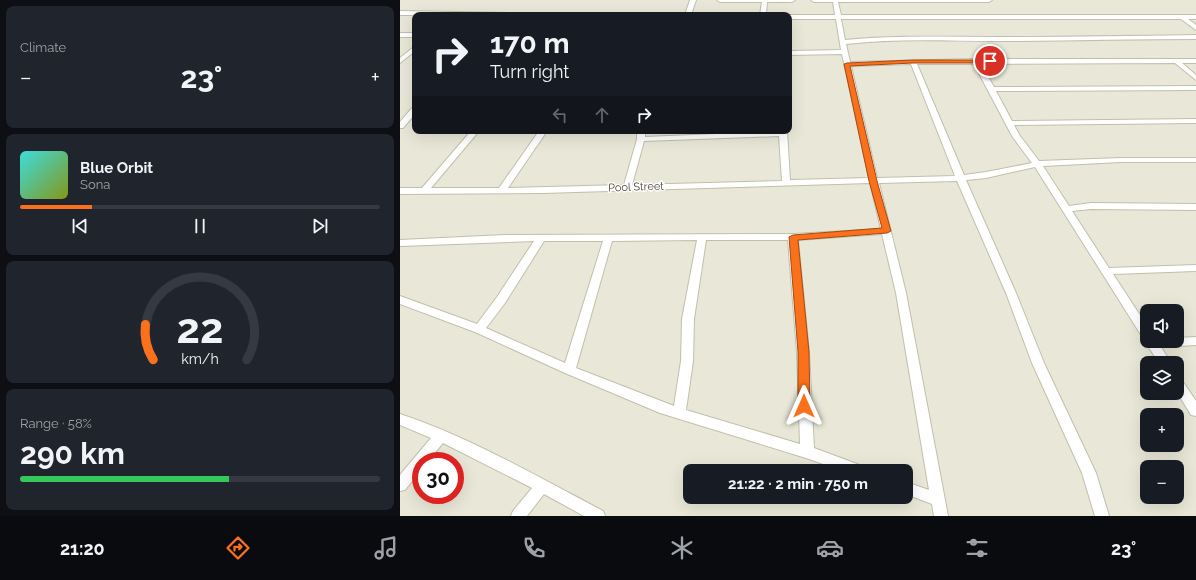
<!DOCTYPE html>
<html lang="en">
<head>
<meta charset="utf-8">
<style>
  body { margin:0; font-family:Raleway,sans-serif; background:#20242c; color:#f1f3f6; height:100vh; display:flex; flex-direction:column; font-size:15px; white-space:nowrap }
  * { box-sizing:border-box; margin:0 }
  p { font-size:13px; color:#9ea1a6 }
  .icon { flex:none; width:22px; height:22px; fill:none; stroke:currentColor; stroke-width:2; stroke-linecap:round; stroke-linejoin:round }
  .map { position:relative; flex:1; overflow:hidden }
  .panel { display:flex; flex-direction:column; gap:6px; padding:6px; background:#0d0f14; width:400px }
  .panel>* { flex:none }
  .guide { position:absolute; left:12px; top:12px; width:380px; height:122px; border-radius:8px; box-shadow:0 4px 16px #0002; background:#171b24; color:#f1f3f6; overflow:hidden }
  .tools { position:absolute; left:740px; top:304px; display:grid; gap:8px }
  .tools a { display:grid; place-items:center; width:44px; height:44px; border-radius:8px; background:#171b24; box-shadow:0 4px 16px #0002; font-size:20px }
  .speed { position:absolute; left:12px; top:452px; display:flex; gap:8px; font-size:20px; font-weight:700; text-align:center }
  .speed>* { display:grid; place-content:center; width:52px; height:52px; border-radius:50%; background:#171b24; box-shadow:0 4px 16px #0002; line-height:1 }
  .speed .limit { border:6px solid #d22; background:#fff; color:#111 }
  .pin { position:absolute; display:grid; place-items:center; width:34px; height:34px; color:#fff; margin:-17px; border:2px solid #fff; border-radius:50%; box-shadow:0 1px 4px #0007 }
  .me { position:absolute; width:44px; margin:-22px; rotate:0deg; stroke-linejoin:round; filter:drop-shadow(0 0 3px #0008) }
  .turn { display:flex; align-items:center; gap:14px; height:84px; padding:0 12px; font-size:18px }
  .turn .icon { width:52px; height:52px; stroke-width:2.5 }
  .turn b { display:block; font-size:28px; line-height:34px }
  .lanes { display:flex; align-items:center; height:38px; padding:0 12px; background:#0003; justify-content:center; gap:20px; direction:ltr }
  .lanes .off { opacity:.35 }
  .big { font-size:30px; font-weight:700; line-height:1.1 }
  .panel .card { flex:1; display:flex; flex-direction:column; justify-content:center; gap:6px; min-width:0; padding:0 14px; border-radius:8px; background:#20242c }
  .panel .dial { align-items:center; gap:0 }
  .dial svg { height:104px; overflow:visible; fill:none; stroke:#363941; stroke-width:7; stroke-linecap:round; text-anchor:middle }
  .dial text { fill:#f1f3f6; stroke:none }
  .song { display:flex; align-items:center; gap:12px }
  .cover { width:48px; height:48px; border-radius:6px; background:linear-gradient(135deg,hsl(180 70% 55%),hsl(70 70% 35%)) }
  .played { height:4px; border-radius:2px; background:linear-gradient(90deg,#fb701b 20%,#363941 20%) }
  .keys { display:flex; justify-content:space-around; direction:ltr }
  .heat { display:flex; justify-content:space-between; align-items:center; font-size:22px; direction:ltr }
  .charge { height:6px; border-radius:3px; background:linear-gradient(90deg,#34c759 58%,#363941 0) }
  .trip { position:absolute; left:283px; top:464px; width:230px; height:40px; border-radius:8px; background:#171b24; box-shadow:0 4px 16px #0002; font-weight:700; line-height:40px; text-align:center }
  .tab-bar { display:flex; height:64px; justify-content:space-around; align-items:center; background:#090b0e; color:#9ea1a6 }
  .tab-bar .icon { width:28px; height:28px }
  .tab-bar .current { color:#fb701b }
  .tab-bar b { font-size:18px; color:#f1f3f6 }
  main { display:flex; flex:1; min-height:0 }
  .map>svg:first-child { display:block }
  .residential { fill:#e9e8d8; fill-rule:evenodd }
  .lines { fill:none; stroke-linecap:round; stroke-linejoin:round }
  .minor-casing { stroke:#c1bfac; stroke-width:2 }
  .minor { fill:#fff; fill-rule:evenodd }
  .route { fill:#fb701b; stroke:#a34912 }
  .labels { text-anchor:middle; dominant-baseline:central; stroke-width:3; stroke-linejoin:round; paint-order:stroke }
  .street-label { font-size:11px; fill:#494638; stroke:#fff }
</style>
</head>
<body>
<main>
<section class="panel">
<div class="card"><p>Climate</p>
<div class="heat"><a>−</a><b class="big">23°</b><a>+</a></div>
</div>
<div class="card">
<div class="song"><i class="cover"></i><div><b>Blue Orbit</b><p>Sona</p></div></div>
<div class="played"></div>
<div class="keys"><svg class="icon" aria-label="previous" viewBox="0 0 24 24"><path d="M18 5L8 12l10 7zM5 5v14"/></svg><svg class="icon" aria-label="pause" viewBox="0 0 24 24"><path d="M8 5v14M16 5v14"/></svg><svg class="icon" aria-label="next" viewBox="0 0 24 24"><path d="M6 5l10 7-10 7zM19 5v14"/></svg></div>
</div>
<div class="card dial"><svg viewBox="0 0 100 80">
<path d="M14 69A42 42 0 1 1 86 69"/>
<path d="M14 69A42 42 0 0 1 8 42" stroke="#fb701b"/>
<text x="50" y="56" font-size="32" font-weight="700">22</text>
<text x="50" y="72" font-size="11">km/h</text>
</svg></div>
<div class="card"><p>Range · 58%</p><b class="big">290 km</b><div class="charge"></div></div>
</section>
<div class="map">
<svg width="796" height="516" viewBox="0 0 796 516">
  <rect width="100%" height="100%" fill="#f5f4ea"/>
  <path class="residential" d="M 0,0 L 796,0 L 796,516 L 0,516 ZM 15,15 L 389,15 L 389,131 L 15,131 ZM 747,311 L 777,311 L 777,341 L 747,341 ZM 747,363 L 777,363 L 777,393 L 747,393 ZM 747,415 L 777,415 L 777,445 L 747,445 ZM 21,461 L 55,461 L 55,495 L 21,495 ZM 747,467 L 777,467 L 777,497 L 747,497 ZM 290,471 L 506,471 L 506,497 L 290,497 Z"/>
  <g class="lines">
    <defs>
      <g id="minor">
        <polygon points="290,0 296,0 291,15 285,15"/>
        <polygon points="317,0 395,0 392,2 367,2 366,15 360,15 362,2 320,2"/>
        <path d="M 411,0 L 592,0 L 589,2 L 438,2 L 441,15 L 796,15 L 796,19 L 788,19 L 796,25 L 796,30 L 781,19 L 441,19 L 445,40 C 496,35 547,37 598,37 C 664,37 730,36 796,35 L 796,39 C 730,39 664,41 598,41 C 547,41 497,38 446,44 L 450,62 L 576,59 L 796,59 L 796,63 L 782,63 L 796,75 L 796,80 L 775,63 L 581,64 L 594,87 L 796,86 L 796,90 L 596,91 L 612,121 L 796,119 L 796,123 L 614,125 L 620,136 L 639,161 L 721,158 L 796,158 L 796,162 L 721,162 L 643,166 L 669,206 L 691,203 L 796,204 L 796,210 L 691,209 L 672,211 L 709,268 L 796,265 L 796,271 L 713,274 L 747,326 L 747,341 L 777,341 L 777,338 L 796,337 L 796,345 L 761,347 L 771,363 L 759,363 L 746,343 L 746,339 L 743,338 L 635,167 L 586,178 L 566,180 L 616,293 L 644,363 L 696,473 L 709,516 L 695,516 L 682,473 L 632,363 L 606,293 L 557,181 L 479,183 L 506,293 L 548,516 L 534,516 L 532,504 L 506,494 L 506,482 L 529,490 L 496,293 L 482,234 L 398,240 L 409,352 L 414,448 L 465,467 L 467,471 L 443,471 L 406,458 L 260,413 L 165,373 L 75,332 L 0,304 L 0,296 L 77,324 L 97,297 L 134,241 L 0,246 L 0,240 L 105,235 L 393,234 L 481,229 L 470,183 L 143,193 L 0,194 L 0,188 L 22,188 L 71,131 L 79,131 L 31,188 L 99,188 L 139,131 L 147,131 L 108,188 L 224,185 L 237,139 L 237,131 L 245,131 L 245,137 L 387,131 L 390,180 L 469,178 L 442,54 L 389,55 L 389,51 L 441,50 L 436,19 L 389,19 L 389,15 L 435,15 L 433,2 L 414,2 ZM 511,64 L 555,176 L 477,178 L 451,66 ZM 517,64 L 574,64 L 612,136 L 632,163 L 586,172 L 564,175 ZM 379,136 L 382,181 L 232,185 L 244,141 ZM 297,240 L 282,319 L 281,361 L 274,406 L 176,368 L 212,241 ZM 306,240 L 388,240 L 397,352 L 400,444 L 286,410 L 293,361 L 294,319 ZM 144,241 L 203,241 L 165,363 L 86,328 L 105,303 Z"/>
        <polygon points="0,11 111,13 114,15 0,15"/>
        <rect x="0" y="33" width="15" height="4"/>
        <polygon points="15,46 15,51 0,63 0,58"/>
        <polygon points="12,108 15,108 15,114 3,128 0,128 0,122"/>
        <polygon points="777,377 781,379 796,401 796,416 791,415 777,392"/>
        <path d="M 0,414 C 69,437 139,477 203,511 L 205,516 L 184,516 L 144,494 L 127,516 L 111,516 L 113,511 L 132,488 L 43,443 L 28,461 L 21,461 L 21,470 L 5,490 L 0,491 L 0,475 L 31,438 L 0,425 Z"/>
      </g>
    </defs>
    <use href="#minor" class="minor-casing"/>
    <use href="#minor" class="minor"/>
  </g>
  <polygon class="route" points="513,60 590,60 593,61 590,63 513,63 450,66 477,181 491,231 487,233 398,240 409,352 410,406 408,409 404,410 400,409 398,406 398,352 389,237 393,235 482,228 469,181 444,64 447,63"/>
  <g class="labels">
    <g class="street-label">
      <text transform="translate(236 187) rotate(-2)">Pool Street</text>
    </g>
  </g>
</svg>
<div class="tools">
<a><svg class="icon" aria-label="sound" viewBox="0 0 24 24"><path d="M4 9h4l5-4v14l-5-4H4zM17 9q2 3 0 6"/></svg></a>
<a><svg class="icon" aria-label="layers" viewBox="0 0 24 24"><path d="M12 4l9 5-9 5-9-5zM3 14l9 5 9-5"/></svg></a>
<a>+</a>
<a>−</a>
</div>
<div class="speed"><div class="limit">30</div></div>
<div class="pin" style="left:590px;top:61px;background:#d93025"><svg class="icon" aria-label="arrive" viewBox="0 0 24 24"><path d="M6 21V4h12l-3 4 3 4H6"/></svg></div>
<svg class="me" style="left:404px;top:406px" viewBox="-20 -20 40 40"><path d="M0-17L14 15 0 8-14 15z" fill="#fb701b" stroke="#fff" stroke-width="4"/></svg>
<div class="trip">21:22 · 2 min · 750 m</div>
<div class="guide">
<div class="turn"><svg class="icon" aria-label="right" viewBox="0 0 24 24"><path d="M7 20v-9h11M14 6l5 5-5 5"/></svg><div><b>170 m</b>Turn right</div></div>
<div class="lanes"><svg class="icon off" aria-label="left" viewBox="0 0 24 24"><path d="M17 20v-9H6M10 6l-5 5 5 5"/></svg><svg class="icon off" aria-label="ahead" viewBox="0 0 24 24"><path d="M12 20V5M6 11l6-6 6 6"/></svg><svg class="icon" aria-label="right" viewBox="0 0 24 24"><path d="M7 20v-9h11M14 6l5 5-5 5"/></svg></div>
</div>
</div>
</main>
<nav class="tab-bar">
<b>21:20</b>
<svg class="icon current" aria-label="directions" viewBox="0 0 24 24"><path d="M12 3l9 9-9 9-9-9zM9 14v-3h6M13 9l2 2-2 2"/></svg>
<svg class="icon" aria-label="music" viewBox="0 0 24 24"><path d="M9 18V5l10-2v13"/><circle cx="6" cy="18" r="3"/><circle cx="16" cy="16" r="3"/></svg>
<svg class="icon" aria-label="phone" viewBox="0 0 24 24"><path d="M5 4h4l2 5-3 2q2 4 5 5l2-3 5 2v4C11 20 4 13 5 4z"/></svg>
<svg class="icon" aria-label="climate" viewBox="0 0 24 24"><path d="M12 3v18M4 7l16 10M4 17L20 7"/></svg>
<svg class="icon" aria-label="car" viewBox="0 0 24 24"><path d="M5 17H2v-5l4-1 3-4h7l3 4 3 1v5h-3M9 17h6M6 11h13"/><circle cx="7" cy="17" r="2"/><circle cx="17" cy="17" r="2"/></svg>
<svg class="icon" aria-label="filters" viewBox="0 0 24 24"><path d="M4 7h16M4 17h16"/><circle cx="9" cy="7" r="2"/><circle cx="15" cy="17" r="2"/></svg>
<b>23°</b>
</nav>
</body>
</html>
